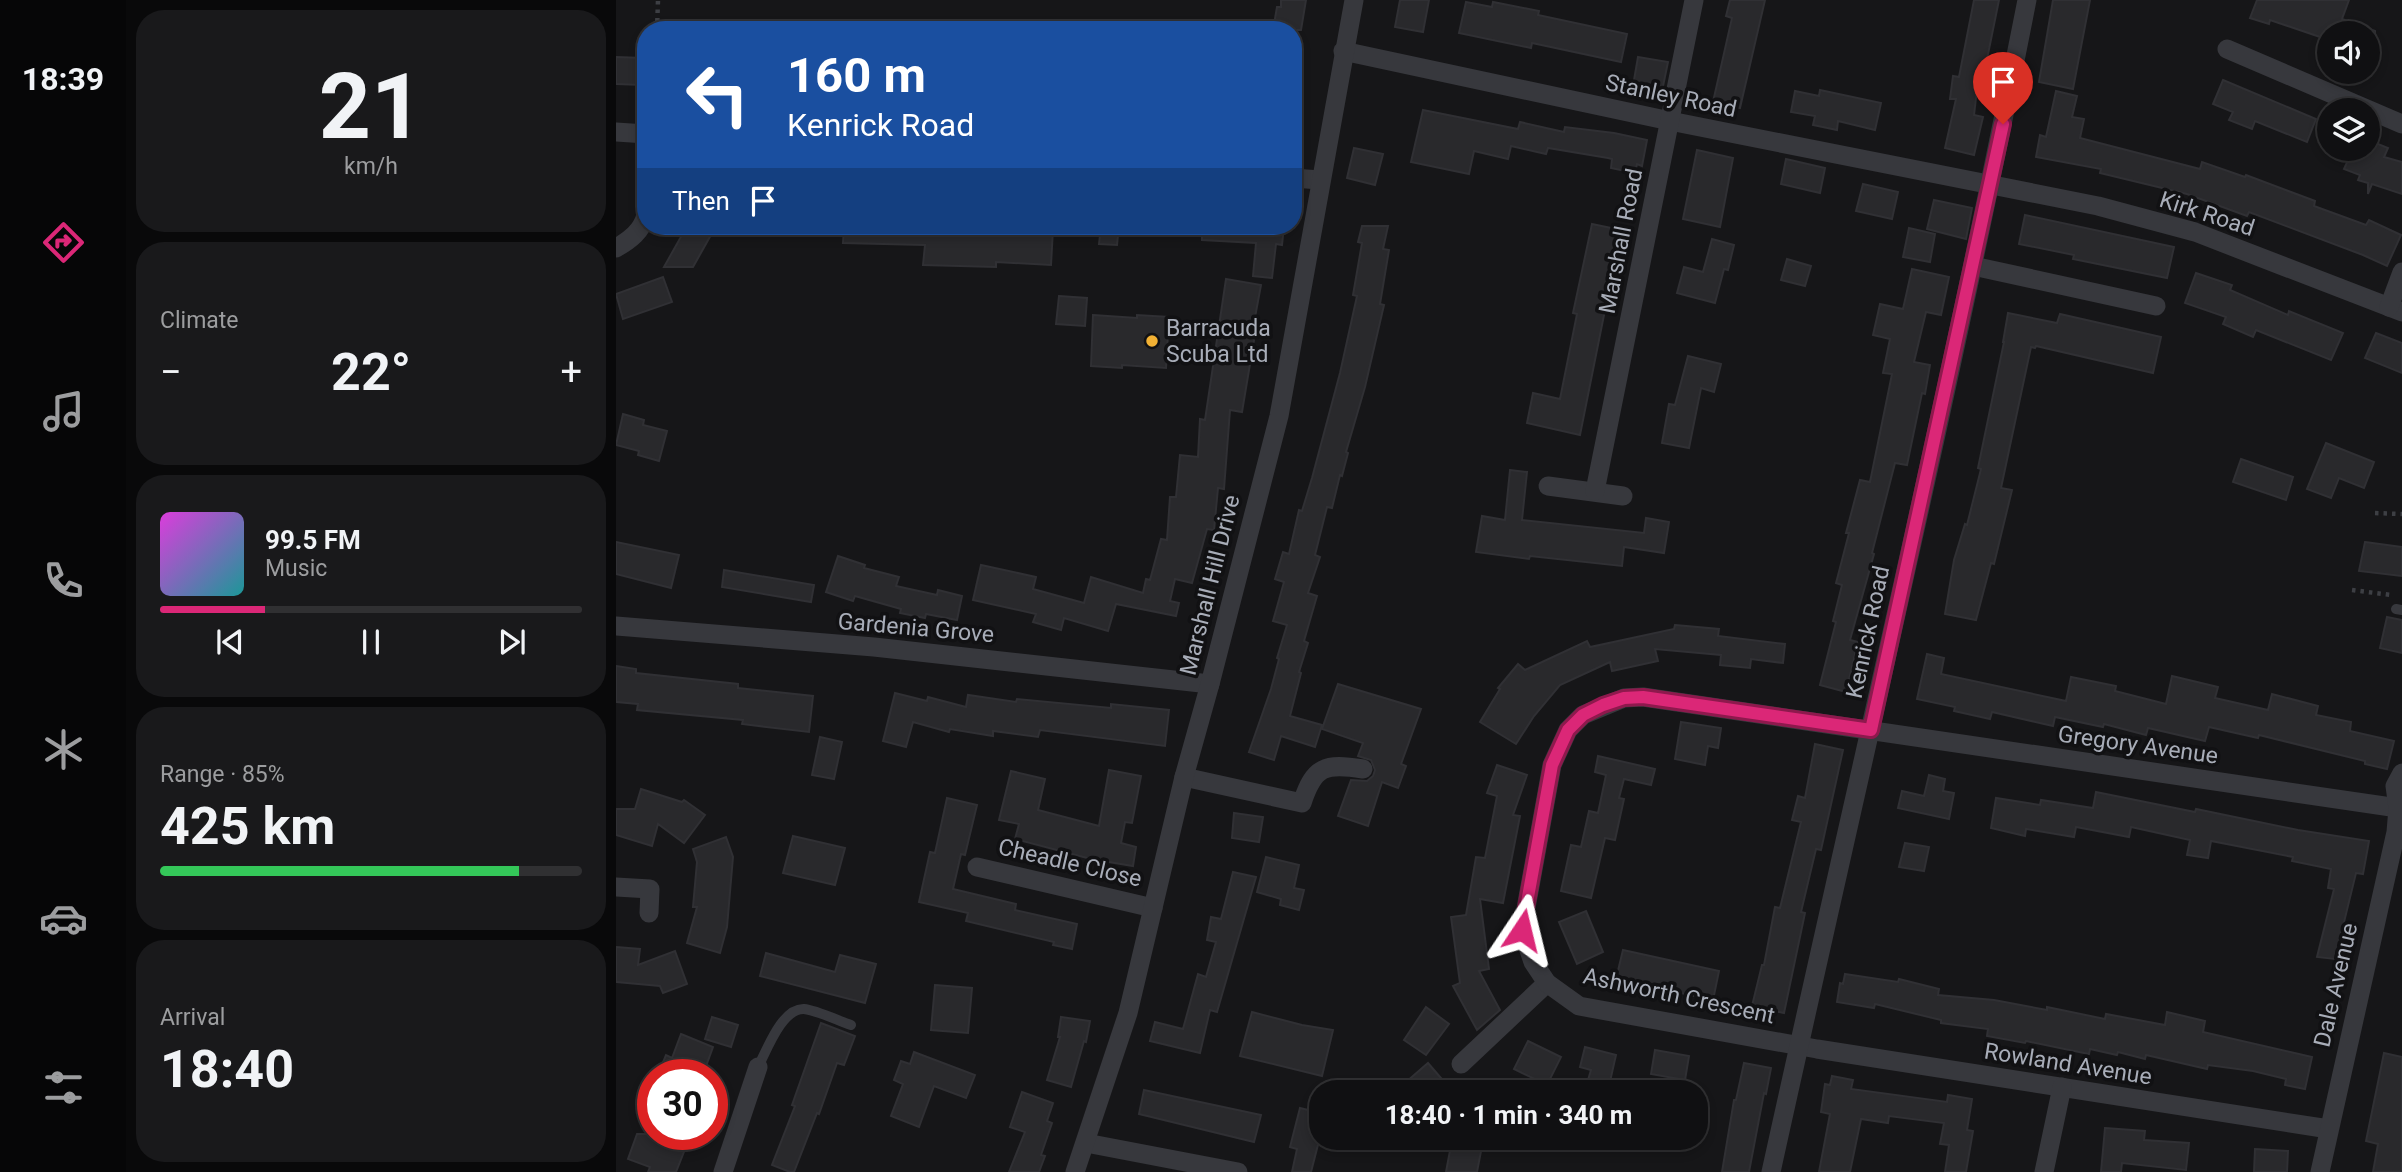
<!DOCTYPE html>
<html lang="en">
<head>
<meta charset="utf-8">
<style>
  body { margin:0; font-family:Roboto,sans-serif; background:#19191b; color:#f1f3f6; height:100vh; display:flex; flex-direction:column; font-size:26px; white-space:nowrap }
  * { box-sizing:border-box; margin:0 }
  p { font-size:23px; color:#9c9d9f }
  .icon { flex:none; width:38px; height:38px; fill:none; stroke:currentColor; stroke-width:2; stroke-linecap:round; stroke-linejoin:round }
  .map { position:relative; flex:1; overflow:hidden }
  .drawer { display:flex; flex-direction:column; gap:10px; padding:10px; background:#09090a; width:490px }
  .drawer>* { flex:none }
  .guide { position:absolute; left:21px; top:21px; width:665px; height:214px; border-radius:28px; box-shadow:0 4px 10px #0003,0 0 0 2px #303032; background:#1a4fa0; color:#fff; overflow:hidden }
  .controls { position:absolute; left:1701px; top:21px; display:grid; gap:14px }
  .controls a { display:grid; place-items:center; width:63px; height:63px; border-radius:50%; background:#101012; box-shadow:0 4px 10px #0003,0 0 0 2px #303032; font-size:35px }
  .speed { position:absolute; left:21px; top:1059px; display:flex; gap:14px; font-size:35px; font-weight:700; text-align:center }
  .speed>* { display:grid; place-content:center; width:91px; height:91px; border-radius:50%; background:#101012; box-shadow:0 4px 10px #0003,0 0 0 2px #303032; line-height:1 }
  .speed .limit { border:10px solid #d22; background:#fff; color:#111 }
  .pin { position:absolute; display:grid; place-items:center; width:60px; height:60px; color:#fff; margin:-72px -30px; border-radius:50% 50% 50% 0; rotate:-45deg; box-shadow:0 0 7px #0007 }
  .pin .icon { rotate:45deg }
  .me { position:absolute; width:77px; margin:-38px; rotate:10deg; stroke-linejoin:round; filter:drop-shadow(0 0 5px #0008) }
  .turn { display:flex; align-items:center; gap:24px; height:147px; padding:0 35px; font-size:32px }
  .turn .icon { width:91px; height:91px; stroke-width:2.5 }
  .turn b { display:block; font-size:49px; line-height:60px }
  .then { display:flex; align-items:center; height:66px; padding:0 35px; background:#0003; gap:14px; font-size:26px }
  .big { font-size:52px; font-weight:700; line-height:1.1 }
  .drawer .widget { flex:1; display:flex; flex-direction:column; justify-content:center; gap:10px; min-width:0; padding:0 24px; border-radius:28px; background:#19191b }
  .drawer .dial { align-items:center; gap:0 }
  .dial b { font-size:91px; line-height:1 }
  .song { display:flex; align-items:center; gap:21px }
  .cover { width:84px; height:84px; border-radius:10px; background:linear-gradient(135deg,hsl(300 70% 55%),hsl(180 70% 35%)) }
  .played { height:7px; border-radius:4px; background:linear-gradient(90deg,#db2777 25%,#303032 25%) }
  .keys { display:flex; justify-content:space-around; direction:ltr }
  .heat { display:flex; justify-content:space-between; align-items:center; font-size:38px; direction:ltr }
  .charge { height:10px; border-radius:5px; background:linear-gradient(90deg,#34c759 85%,#303032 0) }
  .trip { position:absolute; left:693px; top:1080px; width:399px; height:70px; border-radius:28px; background:#101012; box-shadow:0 4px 10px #0003,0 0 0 2px #303032; font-weight:700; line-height:70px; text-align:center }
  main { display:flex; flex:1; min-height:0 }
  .tab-bar { display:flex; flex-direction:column; width:126px; justify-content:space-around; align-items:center; background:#060607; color:#9c9d9f }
  .tab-bar .icon { width:49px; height:49px }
  .tab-bar .active { color:#db2777 }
  .tab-bar b { font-size:32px; color:#f1f3f6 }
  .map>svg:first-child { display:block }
  .building { fill:#29292c; stroke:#303034; stroke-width:2 }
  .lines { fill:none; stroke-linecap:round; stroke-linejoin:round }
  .path { stroke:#3d3f44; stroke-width:4.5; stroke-dasharray:3.5 5; stroke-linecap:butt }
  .service { stroke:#37383d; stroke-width:10 }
  .minor { stroke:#37383d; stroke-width:19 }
  .route-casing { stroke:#8e194d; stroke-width:18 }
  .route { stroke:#db2777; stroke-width:12 }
  .poi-dot { fill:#f2b134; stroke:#111113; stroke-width:2.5 }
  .labels { text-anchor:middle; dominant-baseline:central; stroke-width:7; stroke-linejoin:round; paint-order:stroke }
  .street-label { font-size:23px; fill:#a8adb8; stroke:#111113 }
  .poi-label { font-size:23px; fill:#a8adb8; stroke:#111113; text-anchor:start }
</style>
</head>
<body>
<main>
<nav class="tab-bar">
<b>18:39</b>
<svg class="icon active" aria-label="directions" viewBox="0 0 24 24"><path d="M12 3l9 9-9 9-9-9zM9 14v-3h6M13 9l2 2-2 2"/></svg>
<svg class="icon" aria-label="music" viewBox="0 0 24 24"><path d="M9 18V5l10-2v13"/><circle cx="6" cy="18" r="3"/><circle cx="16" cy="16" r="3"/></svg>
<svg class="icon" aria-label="phone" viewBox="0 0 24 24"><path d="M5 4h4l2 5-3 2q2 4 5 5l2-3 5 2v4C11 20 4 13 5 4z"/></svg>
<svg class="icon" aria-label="climate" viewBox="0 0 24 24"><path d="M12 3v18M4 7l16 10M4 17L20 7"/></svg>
<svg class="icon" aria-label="car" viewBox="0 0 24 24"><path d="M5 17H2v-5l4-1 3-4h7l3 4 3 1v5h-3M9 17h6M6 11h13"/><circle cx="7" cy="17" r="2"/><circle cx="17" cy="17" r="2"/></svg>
<svg class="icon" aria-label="filters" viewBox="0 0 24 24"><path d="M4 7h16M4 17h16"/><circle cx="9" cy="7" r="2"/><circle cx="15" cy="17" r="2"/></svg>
</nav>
<section class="drawer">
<div class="widget dial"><b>21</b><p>km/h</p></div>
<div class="widget"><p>Climate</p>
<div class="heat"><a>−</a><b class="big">22°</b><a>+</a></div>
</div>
<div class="widget">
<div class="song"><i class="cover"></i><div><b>99.5 FM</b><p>Music</p></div></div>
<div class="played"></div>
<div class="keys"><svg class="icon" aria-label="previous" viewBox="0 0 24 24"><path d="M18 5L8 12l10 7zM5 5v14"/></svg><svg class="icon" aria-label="pause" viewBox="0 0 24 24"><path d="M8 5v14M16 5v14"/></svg><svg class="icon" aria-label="next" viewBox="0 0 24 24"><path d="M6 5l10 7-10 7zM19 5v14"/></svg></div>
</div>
<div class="widget"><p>Range · 85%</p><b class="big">425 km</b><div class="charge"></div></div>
<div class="widget"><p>Arrival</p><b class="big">18:40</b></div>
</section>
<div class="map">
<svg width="1786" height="1172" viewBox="0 0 1786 1172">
  <rect width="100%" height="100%" fill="#161618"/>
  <g class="building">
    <polygon points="665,0 690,0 685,30 657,30 661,7 665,7"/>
    <polygon points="784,0 813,0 807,32 779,27"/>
    <polygon points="1114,0 1149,0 1124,108 1097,102 1116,18 1110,16"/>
    <polygon points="1358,0 1383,0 1368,74 1363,73 1358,115 1367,117 1358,155 1329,148 1340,99 1334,99 1337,76 1343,77"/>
    <polygon points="1437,0 1474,0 1457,89 1423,82"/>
    <polygon points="1641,0 1733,0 1726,19 1759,31 1759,33 1713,33 1713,40 1654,20 1653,24 1634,18"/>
    <polygon points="850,2 876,7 877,2 923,11 922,15 1011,34 1005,62 916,43 915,48 843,33"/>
    <polygon points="0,57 27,58 26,85 0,84"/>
    <polygon points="1022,57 1052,62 1046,91 1017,86"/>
    <polygon points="1607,80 1700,119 1691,142 1639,121 1636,129 1613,120 1617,112 1597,104"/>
    <polygon points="1204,90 1265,103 1259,130 1222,121 1221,130 1197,125 1199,116 1175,112 1179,91 1203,96"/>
    <polygon points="1440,91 1461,96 1456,117 1468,119 1464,138 1584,169 1586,162 1629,177 1630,175 1699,201 1698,206 1750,225 1753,220 1785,235 1771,266 1747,255 1633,212 1631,216 1571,194 1484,173 1485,169 1420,157 1424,135 1430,137"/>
    <polygon points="807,110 902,129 904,122 948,132 949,127 998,133 1031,140 1026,166 1021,164 1019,173 995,168 996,159 992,158 932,148 930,154 895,146 892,159 858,151 853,174 795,162"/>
    <polygon points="1752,140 1772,148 1768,157 1786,162 1786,194 1756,184 1752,194 1752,183 1742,180 1744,175 1728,169 1737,149 1752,149"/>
    <polygon points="738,148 767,154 759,185 731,178"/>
    <polygon points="1081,150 1117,158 1104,227 1067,219"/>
    <polygon points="1170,159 1209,168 1204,193 1165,184"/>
    <polygon points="1247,184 1282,192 1276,219 1240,211"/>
    <polygon points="1318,200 1356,208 1350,239 1311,229"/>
    <polygon points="1409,215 1558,247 1551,278 1457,259 1458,255 1403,244"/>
    <polygon points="976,224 1005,230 964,435 911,423 917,393 944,399 961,314 957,313"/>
    <polygon points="71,226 100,226 77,267 48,267"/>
    <polygon points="228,226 383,226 437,229 435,265 380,262 380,267 307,265 309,245 227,243"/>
    <polygon points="485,226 503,226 501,245 483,244"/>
    <polygon points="586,226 668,226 666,245 660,244 656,278 637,276 640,243 586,240"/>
    <polygon points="746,226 772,226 767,249 773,250 764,304 768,305 749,387 730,452 732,453 726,476 724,475 716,508 711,507 699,555 704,557 692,593 701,596 688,641 692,643 683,672 685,673 674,716 706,725 699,747 665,736 658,760 633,752 655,689 663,659 661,658 671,625 657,621 668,582 659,579 667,552 673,554 683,510 686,511 696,478 724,373 741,296 737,295 746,243 742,242"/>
    <polygon points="1293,228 1319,234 1314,262 1287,257"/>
    <polygon points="1096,239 1118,245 1112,270 1108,269 1099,303 1061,293 1068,267 1087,272"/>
    <polygon points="1171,259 1195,266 1189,286 1165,280"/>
    <polygon points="1296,269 1333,277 1325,315 1310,312 1298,362 1314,365 1309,394 1306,393 1291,465 1279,463 1256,553 1258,554 1234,640 1242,642 1230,692 1204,685 1220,622 1217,621 1226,585 1220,583 1233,533 1230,533 1244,480 1254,482 1276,374 1267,373 1274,339 1257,335 1264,304 1287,309"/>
    <polygon points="1580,273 1616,285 1614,290 1672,315 1673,311 1727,333 1715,360 1640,330 1637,337 1607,324 1610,317 1569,303"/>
    <polygon points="47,277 56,302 7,319 0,294"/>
    <polygon points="610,279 645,285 637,328 640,328 626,412 614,410 608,489 602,488 598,530 591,529 576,583 559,579 554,601 563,603 560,616 500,604 492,631 448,618 445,630 417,622 420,614 357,600 365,565 420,577 417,589 468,603 475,577 527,593 530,579 534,580 545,539 551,540 554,497 560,497 564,455 582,457 584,419 589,420"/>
    <polygon points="443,296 471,298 469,326 440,324"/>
    <polygon points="1392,313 1441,323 1444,314 1545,337 1537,373 1420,346 1419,348 1415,347 1385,488 1396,490 1378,564 1375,563 1360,620 1329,614 1338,560 1349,524 1351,525 1365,469 1362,468 1388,342 1387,342"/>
    <polygon points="477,315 521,318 521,315 553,317 550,368 506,365 506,368 475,366"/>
    <polygon points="1760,333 1786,343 1786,373 1749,358"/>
    <polygon points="1072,356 1105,364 1098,392 1085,388 1073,448 1046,443 1053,404 1059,405"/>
    <polygon points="7,414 28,420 27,425 51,431 43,461 22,455 23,451 0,445"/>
    <polygon points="1710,443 1758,462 1748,488 1723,478 1715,498 1691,489"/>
    <polygon points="1625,459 1677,477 1670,500 1617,482"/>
    <polygon points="894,470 911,472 906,520 1028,533 1030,518 1053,522 1048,553 1008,547 1006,566 914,556 913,559 860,552 866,516 889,520"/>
    <polygon points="0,542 63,555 55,588 0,574"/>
    <polygon points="1749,542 1786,547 1786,576 1743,571"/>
    <polygon points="222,556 249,565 248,568 283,577 280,586 321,595 322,590 346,596 341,620 310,614 309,618 284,613 285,609 239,596 237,601 210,592"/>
    <polygon points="108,570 198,585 195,602 106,587"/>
    <polygon points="1771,617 1786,620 1786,653 1764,648"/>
    <polygon points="1059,625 1103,629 1102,636 1169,644 1167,663 1135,659 1134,668 1104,665 1105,655 1039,649 1042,661 996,671 994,662 944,685 918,716 900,744 864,722 884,689 882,688 902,664 909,670 971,641 974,647 1058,629"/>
    <polygon points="1311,654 1328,658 1325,674 1450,701 1455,677 1500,686 1499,691 1550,704 1556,676 1602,687 1599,698 1652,710 1656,694 1702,706 1700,715 1735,722 1734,731 1778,741 1771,769 1749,764 1749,761 1643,735 1642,738 1593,727 1589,741 1532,728 1530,735 1488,724 1487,727 1439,717 1437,726 1376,712 1374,719 1338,711 1339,707 1301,699"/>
    <polygon points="0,666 20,669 20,673 122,684 122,688 197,696 193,732 126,724 127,720 21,710 22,704 0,702"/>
    <polygon points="722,684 805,709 785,764 790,766 782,788 766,782 752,826 722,816 735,780 751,781 757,776 759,770 755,760 742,756 747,743 706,729"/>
    <polygon points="279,693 311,701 312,697 350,707 352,695 400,702 401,699 495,708 495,704 553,710 549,746 424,730 422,737 377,731 377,736 334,729 333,732 297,722 290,747 267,741"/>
    <polygon points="1065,722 1105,728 1102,748 1092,746 1089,765 1059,759"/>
    <polygon points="204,737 226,742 218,779 196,775"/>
    <polygon points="1199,744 1227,750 1205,850 1200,849 1185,912 1189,913 1168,1013 1136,1006 1146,965 1148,965 1159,907 1164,908 1185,822 1176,820 1182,796 1189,798"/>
    <polygon points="982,756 1039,769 1035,785 1008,779 1003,798 1008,799 999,840 989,838 975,898 945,891 955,845 965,847 973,811 982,813 990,775 979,772"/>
    <polygon points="881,765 911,775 897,815 904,816 887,903 864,899 873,969 863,971 884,1010 861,1030 837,986 844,983 835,917 850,915 860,857 869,858 881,796 871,793"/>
    <polygon points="493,770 525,776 516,823 509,822 505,843 520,847 517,866 475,859 399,839 403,824 383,820 395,771 429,779 422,810 483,826"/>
    <polygon points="1313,775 1329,779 1327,791 1338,793 1333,819 1282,808 1286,791 1308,796"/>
    <polygon points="25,789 66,802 68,800 89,815 68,843 42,824 36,846 0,835 0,809 19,809"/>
    <polygon points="1480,792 1579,812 1580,809 1682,830 1753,841 1747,874 1740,873 1719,959 1701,957 1718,889 1712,888 1715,869 1676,861 1677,857 1595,841 1592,858 1571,855 1574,840 1515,827 1513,837 1460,827 1458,837 1410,829 1409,836 1375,828 1380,798 1424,805 1425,800 1477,808"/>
    <polygon points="331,798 361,805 349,855 345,854 337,889 400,904 399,910 461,924 456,949 437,945 438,942 350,921 352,913 303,902 314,852 319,853"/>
    <polygon points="618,813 647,817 643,842 616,838"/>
    <polygon points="177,836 229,848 219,885 167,873"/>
    <polygon points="110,837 117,857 111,927 104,953 71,943 81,907 77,907 81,862 77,849"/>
    <polygon points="1289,843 1313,847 1308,871 1283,867"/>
    <polygon points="650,857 683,865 678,888 688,890 683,910 664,905 665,899 641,892"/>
    <polygon points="617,872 640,877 601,1012 594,1010 584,1053 534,1041 539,1022 567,1029 582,974 590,977 600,942 591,940 595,917 605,919"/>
    <polygon points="970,911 987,952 961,964 943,922"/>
    <polygon points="0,947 24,949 22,965 59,951 71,984 47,993 44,986 0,982"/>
    <polygon points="1007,950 1103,971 1097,1000 1000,979"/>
    <polygon points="150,953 219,972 224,955 260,964 249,1003 144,976"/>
    <polygon points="1229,974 1282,982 1283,979 1323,989 1322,995 1378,1000 1431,1010 1431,1007 1489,1019 1490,1014 1549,1025 1551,1012 1589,1021 1587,1032 1696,1057 1689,1089 1669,1085 1670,1079 1637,1071 1592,1065 1591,1069 1530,1055 1529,1059 1502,1052 1501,1055 1474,1049 1473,1054 1410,1041 1409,1043 1371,1036 1372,1029 1325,1023 1325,1020 1259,1004 1258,1008 1221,1002 1224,983 1227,984"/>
    <polygon points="319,985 356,988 352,1033 315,1030"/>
    <polygon points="810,1007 833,1024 810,1055 788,1040"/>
    <polygon points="636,1012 686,1025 717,1030 706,1076 624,1056"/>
    <polygon points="96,1017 122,1025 115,1047 89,1039"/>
    <polygon points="445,1017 474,1021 470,1042 468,1041 455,1087 431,1080 444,1037 442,1037"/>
    <polygon points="205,1023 239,1036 228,1065 221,1063 203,1114 201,1113 178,1172 174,1172 156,1165 179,1106 176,1105"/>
    <polygon points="65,1034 97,1047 89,1069 97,1072 96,1074 42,1074 50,1055 56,1058"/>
    <polygon points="912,1041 945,1057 931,1085 898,1069"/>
    <polygon points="969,1047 1000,1055 993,1086 972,1080 975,1070 964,1067"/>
    <polygon points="1039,1050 1073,1056 1069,1080 1035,1074"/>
    <polygon points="298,1052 359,1075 350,1098 318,1086 303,1127 275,1116 287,1084 278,1080 285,1061 294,1064"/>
    <polygon points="1768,1053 1786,1057 1786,1172 1757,1172 1762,1144 1750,1141"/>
    <polygon points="812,1063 837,1092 799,1092 790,1082"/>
    <polygon points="1128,1063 1155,1068 1150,1094 1148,1093 1133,1172 1106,1172 1118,1100 1120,1100"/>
    <polygon points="1216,1076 1237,1080 1235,1089 1331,1102 1332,1095 1356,1099 1351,1130 1357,1131 1350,1172 1329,1172 1333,1145 1324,1144 1328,1123 1273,1116 1272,1123 1245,1119 1234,1172 1203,1172 1214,1114 1205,1112 1209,1084 1214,1085"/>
    <polygon points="528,1090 645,1115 638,1142 523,1114"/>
    <polygon points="406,1092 437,1103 431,1121 436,1123 425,1155 429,1156 423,1172 393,1172 409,1132 394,1127"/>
    <polygon points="684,1108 705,1113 705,1133 695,1172 676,1172 681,1149 674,1147"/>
    <polygon points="1489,1128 1529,1131 1528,1140 1573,1143 1570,1170 1506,1163 1505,1172 1485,1172"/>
    <polygon points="21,1134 75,1134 60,1172 32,1172 34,1167 12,1159"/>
    <polygon points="836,1140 866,1146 861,1172 830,1172"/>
    <polygon points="1639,1149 1672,1151 1671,1172 1638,1172"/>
  </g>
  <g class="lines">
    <g class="path">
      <polyline points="41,30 42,0"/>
      <polyline points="1759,513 1786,514"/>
      <polyline points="1736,590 1775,595"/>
    </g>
    <g class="service">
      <polyline points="1780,609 1786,610"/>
      <path d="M 142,1067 C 151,1050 166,1008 188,1009 C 200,1010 223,1021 235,1025"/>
    </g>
    <g class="minor">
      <polyline points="1611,49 1786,124"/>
      <polyline points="727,51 1054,121 1482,206 1579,232 1786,312"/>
      <polyline points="0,132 30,134"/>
      <polyline points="30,169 30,177"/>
      <polyline points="677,178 704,180"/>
      <path d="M 0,248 C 14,240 26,231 30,215"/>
      <polyline points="1357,266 1540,306"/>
      <polyline points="1773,307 1786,272"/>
      <polyline points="932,486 1007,496"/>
      <polyline points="979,491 1078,0"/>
      <polyline points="0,626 258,647 594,684"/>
      <path d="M 568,777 L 686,803 C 698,766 709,763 747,769"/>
      <polyline points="361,867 537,908"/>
      <polyline points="0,887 34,889 33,913"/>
      <polyline points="845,1064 931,983"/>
      <polyline points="1713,1129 1201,1049 963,1006 931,983 917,962 906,930 936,765 952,730 967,715 1008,698 1027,697 1782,808"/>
      <polyline points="470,1143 622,1172"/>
      <polyline points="107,1172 142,1067"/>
      <polyline points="459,1172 512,1013 568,777 594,684 663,416 738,0"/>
      <path d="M 1155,1172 C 1241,781 1334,392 1411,0"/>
      <polyline points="1428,1172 1446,1087"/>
      <polyline points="1704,1172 1780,832 1782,808 1779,786 1786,773"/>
    </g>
  </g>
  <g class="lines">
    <defs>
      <polyline id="route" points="906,930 936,765 952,730 967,715 987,705 1008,698 1027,697 1255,730 1387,124"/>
    </defs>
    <use href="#route" class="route-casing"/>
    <use href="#route" class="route"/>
  </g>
  <circle class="poi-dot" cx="536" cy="341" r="7"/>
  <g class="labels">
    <g class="street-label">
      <text transform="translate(1055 96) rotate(12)">Stanley Road</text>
      <text transform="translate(1591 214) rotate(18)">Kirk Road</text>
      <text transform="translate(1005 241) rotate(-79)">Marshall Road</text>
      <text transform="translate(594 585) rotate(-76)">Marshall Hill Drive</text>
      <text transform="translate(300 628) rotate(5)">Gardenia Grove</text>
      <text transform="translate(1252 632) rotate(-78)">Kenrick Road</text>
      <text transform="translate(1522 745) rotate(8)">Gregory Avenue</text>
      <text transform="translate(454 863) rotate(13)">Cheadle Close</text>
      <text transform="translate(1720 985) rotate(-77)">Dale Avenue</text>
      <text transform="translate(1063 996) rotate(12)">Ashworth Crescent</text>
      <text transform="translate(1452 1064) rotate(9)">Rowland Avenue</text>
    </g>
    <g class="poi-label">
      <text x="550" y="328">Barracuda<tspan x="550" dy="26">Scuba Ltd</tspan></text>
    </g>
  </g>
</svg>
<div class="controls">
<a><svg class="icon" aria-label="sound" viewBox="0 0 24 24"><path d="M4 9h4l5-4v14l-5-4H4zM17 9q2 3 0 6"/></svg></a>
<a><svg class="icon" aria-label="layers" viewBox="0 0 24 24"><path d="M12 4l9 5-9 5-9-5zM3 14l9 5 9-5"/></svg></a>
</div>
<div class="speed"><div class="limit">30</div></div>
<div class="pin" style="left:1387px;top:124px;background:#d93025"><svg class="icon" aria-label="arrive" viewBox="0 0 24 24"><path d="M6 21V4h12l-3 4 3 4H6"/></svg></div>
<svg class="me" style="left:906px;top:930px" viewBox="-20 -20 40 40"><path d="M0-17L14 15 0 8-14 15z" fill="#db2777" stroke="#fff" stroke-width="4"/></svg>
<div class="trip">18:40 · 1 min · 340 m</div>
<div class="guide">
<div class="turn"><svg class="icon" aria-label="left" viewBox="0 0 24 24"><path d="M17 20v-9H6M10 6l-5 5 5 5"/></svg><div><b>160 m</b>Kenrick Road</div></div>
<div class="then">Then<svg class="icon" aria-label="arrive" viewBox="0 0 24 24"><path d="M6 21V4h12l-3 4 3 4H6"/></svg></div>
</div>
</div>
</main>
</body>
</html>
